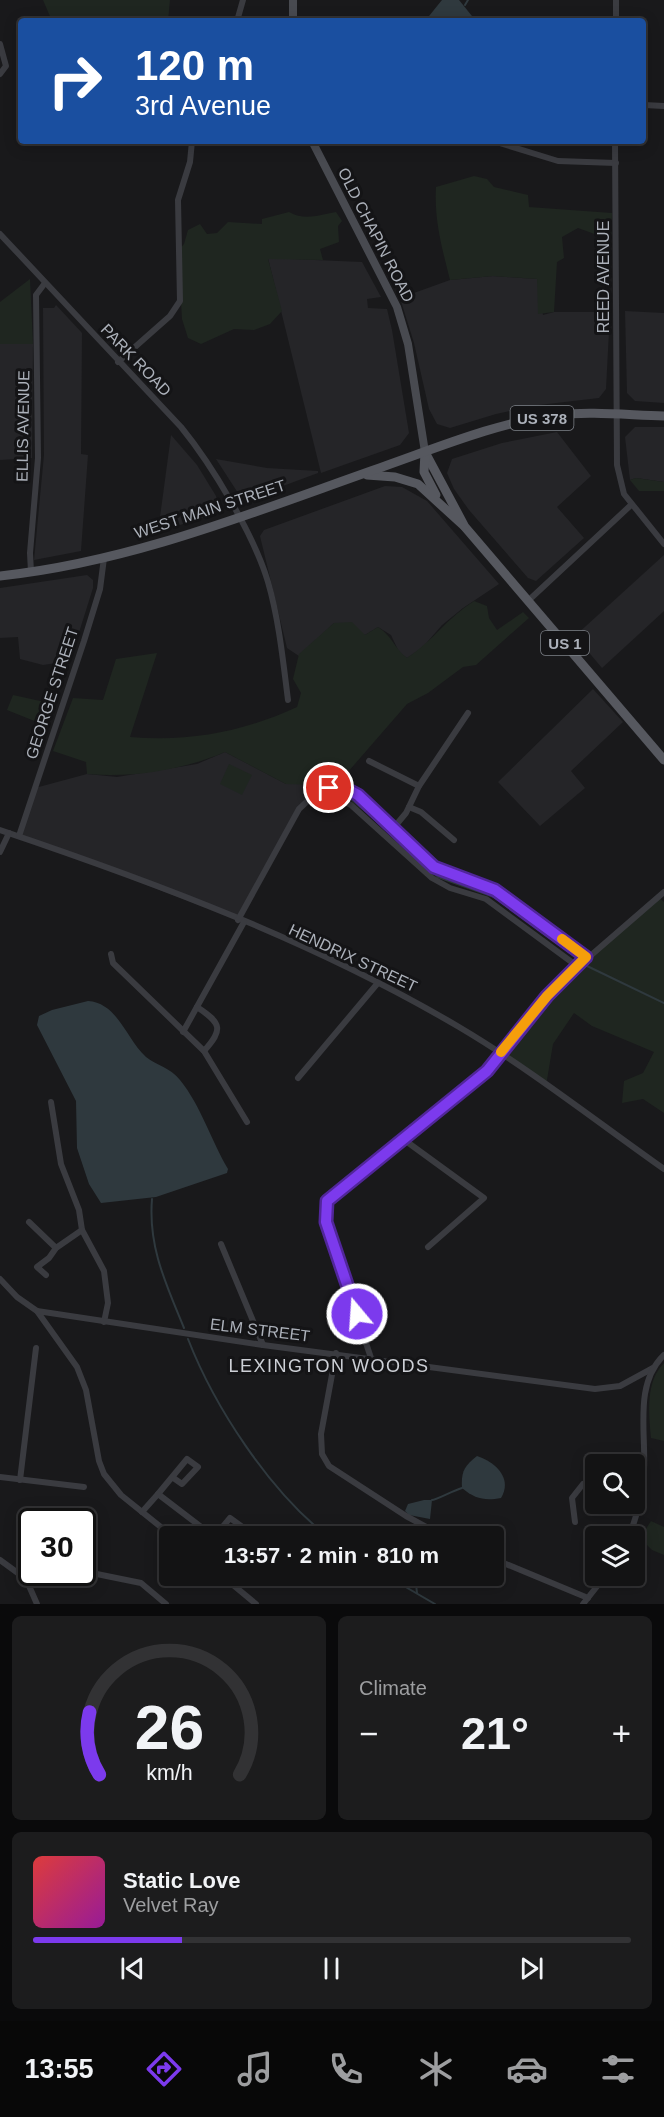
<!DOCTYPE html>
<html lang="en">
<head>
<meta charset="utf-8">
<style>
  body { margin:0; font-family:Helvetica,sans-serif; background:#1c1c1d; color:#f1f3f6; height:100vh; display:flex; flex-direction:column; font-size:22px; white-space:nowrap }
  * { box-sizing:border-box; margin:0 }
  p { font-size:20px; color:#9d9ea0 }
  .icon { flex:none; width:33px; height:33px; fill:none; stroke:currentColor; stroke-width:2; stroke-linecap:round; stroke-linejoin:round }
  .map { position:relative; height:1604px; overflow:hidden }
  .side { display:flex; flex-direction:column; gap:12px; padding:12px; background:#0a0a0b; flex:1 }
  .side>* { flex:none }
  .banner { position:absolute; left:18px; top:18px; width:628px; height:126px; border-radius:6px; box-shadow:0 3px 15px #0003,0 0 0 2px #323234; background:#1a4fa0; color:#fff; overflow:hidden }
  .buttons { position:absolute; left:585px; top:1454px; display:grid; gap:12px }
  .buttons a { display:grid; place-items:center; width:60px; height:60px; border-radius:6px; background:#131314; box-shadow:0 3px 15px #0003,0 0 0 2px #323234; font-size:30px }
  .speed { position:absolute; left:18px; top:1508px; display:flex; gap:12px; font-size:30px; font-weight:700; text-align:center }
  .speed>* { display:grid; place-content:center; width:78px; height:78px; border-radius:50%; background:#131314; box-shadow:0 3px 15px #0003,0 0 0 2px #323234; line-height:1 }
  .speed .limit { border:3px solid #111; border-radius:9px; background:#fff; color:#111 }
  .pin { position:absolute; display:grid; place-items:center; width:51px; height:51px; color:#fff; margin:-26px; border:3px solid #fff; border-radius:50%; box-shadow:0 2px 6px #0007 }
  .me { position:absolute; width:66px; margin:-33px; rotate:342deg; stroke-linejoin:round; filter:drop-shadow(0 0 4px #0008) }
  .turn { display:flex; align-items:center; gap:21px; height:126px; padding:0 18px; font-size:27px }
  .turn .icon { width:78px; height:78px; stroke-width:2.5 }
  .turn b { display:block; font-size:42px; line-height:51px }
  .big { font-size:45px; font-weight:700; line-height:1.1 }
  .side .card { flex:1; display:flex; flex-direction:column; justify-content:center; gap:9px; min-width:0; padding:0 21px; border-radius:9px; background:#1c1c1d }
  .side .dial { align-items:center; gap:0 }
  .dial svg { height:156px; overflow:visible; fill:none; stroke:#323234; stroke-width:7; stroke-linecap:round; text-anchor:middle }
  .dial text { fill:#f1f3f6; stroke:none }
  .song { display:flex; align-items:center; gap:18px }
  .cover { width:72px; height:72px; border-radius:9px; background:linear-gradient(135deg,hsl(0 70% 55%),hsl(300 70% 35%)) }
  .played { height:6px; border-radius:3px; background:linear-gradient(90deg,#7c3aed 25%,#323234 25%) }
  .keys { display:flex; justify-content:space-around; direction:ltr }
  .heat { display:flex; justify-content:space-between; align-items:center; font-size:33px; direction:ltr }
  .side .tiles { flex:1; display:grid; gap:12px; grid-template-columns:1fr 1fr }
  .card:last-child { grid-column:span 2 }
  .trip { position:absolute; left:159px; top:1526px; width:345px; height:60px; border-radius:6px; background:#131314; box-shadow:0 3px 15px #0003,0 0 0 2px #323234; font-weight:700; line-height:60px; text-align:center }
  .tabs { display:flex; height:96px; justify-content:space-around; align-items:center; background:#080808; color:#9d9ea0 }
  .tabs .icon { width:42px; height:42px }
  .tabs .on { color:#7c3aed }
  .tabs b { font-size:27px; color:#f1f3f6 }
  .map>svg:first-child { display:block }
  .built { fill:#252528 }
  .green { fill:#1f2620 }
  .water { fill:#2f393e }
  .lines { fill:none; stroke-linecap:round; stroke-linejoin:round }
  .stream { stroke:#2f393e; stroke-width:2 }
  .street { stroke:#3a3b40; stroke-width:6 }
  .secondary { stroke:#484a50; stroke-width:8 }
  .primary { stroke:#56585f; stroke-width:9 }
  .route-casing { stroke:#51269a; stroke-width:15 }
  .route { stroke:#7c3aed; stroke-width:10 }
  .slow { stroke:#f59e0b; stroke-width:10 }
  .labels { text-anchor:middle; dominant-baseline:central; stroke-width:6; stroke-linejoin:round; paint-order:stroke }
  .shield { fill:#141416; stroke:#7e8289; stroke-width:1.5 }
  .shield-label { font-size:15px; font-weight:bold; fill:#acb1ba }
  .street-label { font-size:16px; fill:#acb1ba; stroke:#141416 }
  .neighbourhood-label { font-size:18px; letter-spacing:1.5px; fill:#cdd0d6; stroke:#141416 }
</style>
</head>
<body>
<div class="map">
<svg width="664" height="1604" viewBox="0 0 664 1604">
  <rect width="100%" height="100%" fill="#19191b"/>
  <g class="built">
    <polygon points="268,258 362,262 381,297 367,299 368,308 387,309 392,330 409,433 400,445 321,473"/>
    <polygon points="493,276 537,279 543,315 554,312 610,312 606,389 599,398 539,405 496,414 450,428 437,424 429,409 414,343 400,298 450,280"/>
    <polygon points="56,305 82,333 81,454 88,455 81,551 34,560 44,455 43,308 54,308"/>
    <polygon points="625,311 664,313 664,403 635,401 627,393"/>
    <polygon points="0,344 33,344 32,458 0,460"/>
    <polygon points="635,427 664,427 664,482 636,478 630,480 625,437"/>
    <polygon points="557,432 591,476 557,507 584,538 536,581 528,578 469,510 454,489 447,473 452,459 502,443"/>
    <polygon points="171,435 197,465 216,496 219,508 214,514 158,532"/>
    <polygon points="216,459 267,468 318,471 318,473 256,496 243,497 238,493"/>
    <polygon points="385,486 402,487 427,501 499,584 463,608 442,625 422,648 407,658 399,652 391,635 378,627 365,635 334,623 299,656 287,648 260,536 264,530"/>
    <polygon points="664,555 664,611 602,668 575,636"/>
    <polygon points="87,575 93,580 93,588 70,661 43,665 20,659 18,637 0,638 0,588"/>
    <polygon points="593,689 623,722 571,771 585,788 540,826 498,782"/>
    <polygon points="225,752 286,784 305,784 306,800 238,920 19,836 35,788 87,774 117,777 197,764"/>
  </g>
  <g class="green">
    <polygon points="43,0 170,0 168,21 52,21"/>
    <path d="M 474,176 L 487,179 L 494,187 L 528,195 L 529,207 L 612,213 L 611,240 L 578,228 L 562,237 L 564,258 L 557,262 L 554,312 L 538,314 L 537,279 L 493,276 L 450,280 C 442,248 434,220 436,187 Z"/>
    <path d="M 289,212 C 305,221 319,215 336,212 L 342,221 L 338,226 L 339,242 L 320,249 L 323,260 L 268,259 L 282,311 L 270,324 L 254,330 L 234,329 L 201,344 L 188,338 L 182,319 L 178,251 L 184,244 L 188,230 L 200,224 L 207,234 L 217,233 L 228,222 L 262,224 L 262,219 Z"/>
    <polygon points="30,279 33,344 0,344 0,302"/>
    <polygon points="636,478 664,482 664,491 639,491 630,480"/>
    <path d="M 474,601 L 487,606 L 489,618 L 497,630 L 523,612 L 529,618 L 476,665 L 463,667 L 428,693 L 407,704 L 341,780 L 316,785 L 286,784 L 225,752 C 182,770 134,778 87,774 L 86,762 L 53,751 L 73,698 L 103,700 L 116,659 L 157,653 L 130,737 C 189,742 243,732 297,707 L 301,693 L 293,679 L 299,654 L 334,623 L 352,622 L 365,635 L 378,627 C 393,637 394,648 407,658 C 432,642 448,617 474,601 Z"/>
    <polygon points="13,695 54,704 47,726 7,710"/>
    <polygon points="229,764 252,775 242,795 220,784"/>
    <polygon points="658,897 664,902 664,1113 643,1099 622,1103 624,1081 643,1073 654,1052 592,1026 574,1013 553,1044 546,1086 501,1053 547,996"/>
    <path d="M 664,1363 L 664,1441 L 651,1438 C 649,1413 645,1382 664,1363 Z"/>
    <polygon points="651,1521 664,1527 664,1555 652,1550 640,1538"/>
  </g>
  <g class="water">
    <polygon points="442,0 459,0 476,21 425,21"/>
    <path d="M 88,1001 C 118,1003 126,1039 146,1057 C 157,1066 170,1067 180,1080 C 201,1106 211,1140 228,1169 L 227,1173 L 156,1197 L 101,1203 L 89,1184 L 77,1148 L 76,1101 L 37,1025 L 39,1016 L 52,1010 Z"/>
    <path d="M 477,1456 C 495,1462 513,1478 501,1498 C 485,1501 475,1499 462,1488 C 461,1472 464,1466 477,1456 Z"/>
    <polygon points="424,1500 432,1500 430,1519 409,1515 405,1511 408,1504"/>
  </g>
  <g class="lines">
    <g class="stream">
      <polyline points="465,5 468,0"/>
      <polyline points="345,794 378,822"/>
      <polyline points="401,844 438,877 494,897 570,953"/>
      <polyline points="585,965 664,1003"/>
      <path d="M 152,1199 C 148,1247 166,1284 184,1328"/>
      <path d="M 188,1339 C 215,1408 269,1490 327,1536"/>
      <path d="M 432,1500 C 436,1500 452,1491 462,1488"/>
      <polyline points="385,1575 435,1604"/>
      <polyline points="415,1575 417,1593"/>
    </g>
    <g class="street">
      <polyline points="616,0 616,21"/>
      <polyline points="237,21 243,0"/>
      <polyline points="0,44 6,66 0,74"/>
      <polyline points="644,105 664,106"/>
      <polyline points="493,141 558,161 616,163"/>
      <polyline points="615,141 617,465 624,494 664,544"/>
      <path d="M 0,234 L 181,427 C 212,465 254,535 268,582 C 279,620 283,661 288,700"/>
      <polyline points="118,362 170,316 180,301 178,200 190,162 192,141"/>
      <polyline points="31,572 30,553 38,458 36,295 45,283"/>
      <polyline points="529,600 631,505"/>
      <polyline points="369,761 419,786"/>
      <polyline points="323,790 351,805 432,878 450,888 486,899 577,966"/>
      <polyline points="409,807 421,812 454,840"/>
      <path d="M 0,830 C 157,883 315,942 459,1027 C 530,1069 596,1121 664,1169"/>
      <polyline points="391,831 406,813 419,786 468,713"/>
      <polyline points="19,836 84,641 100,589 104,558"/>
      <polyline points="0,852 9,833"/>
      <polyline points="238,920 299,809 316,793 329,787 343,787 362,799 434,867 495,890 586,957"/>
      <polyline points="111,954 113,963 204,1051 247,1122"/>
      <path d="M 197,1007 C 221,1023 224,1029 204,1051"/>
      <polyline points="183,1032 244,922"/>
      <polyline points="298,1078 377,984"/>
      <polyline points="51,1102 61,1164 79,1210 82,1230 104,1271 108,1303 104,1322"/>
      <polyline points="403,1139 484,1198 428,1247"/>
      <polyline points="29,1222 56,1248"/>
      <polyline points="221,1244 263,1345"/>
      <polyline points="46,1275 37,1267 49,1258 56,1248 82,1230"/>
      <polyline points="0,1279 17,1297 37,1311 77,1367 86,1390 99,1461 104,1474 121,1495 172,1536"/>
      <polyline points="37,1311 263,1345 595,1389 620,1386 653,1368"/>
      <polyline points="336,1353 321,1434 322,1454 329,1466 406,1516 443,1536"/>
      <polyline points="371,1358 327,1226 325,1214 327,1201 487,1071 559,983 664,892"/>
      <polyline points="0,1477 84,1487"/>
      <polyline points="172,1477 182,1484 198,1467 187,1459 158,1494 213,1536"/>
      <polyline points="20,1480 36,1348"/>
      <polyline points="142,1512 158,1494"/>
      <polyline points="575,1522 572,1498 583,1484 596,1478"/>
      <polyline points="215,1536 230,1518 255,1536"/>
      <path d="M 629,1536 C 638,1514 643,1492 644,1469 C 646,1431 634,1384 664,1355"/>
      <polyline points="494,1559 588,1598"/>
      <polyline points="0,1560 26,1579 37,1604"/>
      <polyline points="82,1571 141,1583 166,1604"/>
      <polyline points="221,1575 256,1604"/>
      <polyline points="264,1575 277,1584"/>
      <polyline points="26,1579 39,1572"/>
      <polyline points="583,1604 606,1575"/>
    </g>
    <g class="secondary">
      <polyline points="293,0 293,21"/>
      <polyline points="312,141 397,307 408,344 425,452"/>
    </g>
    <g class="primary">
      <polyline points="425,452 465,527 664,760"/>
      <polyline points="425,452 424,472 436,495"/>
      <polyline points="367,475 395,477 418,484 464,526"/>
      <path d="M 0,576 C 133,562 259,510 385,466 C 439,447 497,423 555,415 C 591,411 627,415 664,416"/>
    </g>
  </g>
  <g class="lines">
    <defs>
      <polyline id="route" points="329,788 343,787 358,795 434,867 495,890 586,957 547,996 487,1071 327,1201 326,1222 357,1314"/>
    </defs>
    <use href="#route" class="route-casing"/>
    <use href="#route" class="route"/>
    <polyline class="slow" points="501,1052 547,996 586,957 562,939"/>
  </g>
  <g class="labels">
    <g class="shield">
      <rect x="510.5" y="406" width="63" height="24" rx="4.5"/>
      <rect x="541" y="631" width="48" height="24" rx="4.5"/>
    </g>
    <g class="shield-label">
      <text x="542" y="418">US 378</text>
      <text x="565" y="643">US 1</text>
    </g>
    <g class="street-label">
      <text transform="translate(376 235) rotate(63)">OLD CHAPIN ROAD</text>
      <text transform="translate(603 277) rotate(-90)">REED AVENUE</text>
      <text transform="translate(136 360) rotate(46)">PARK ROAD</text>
      <text transform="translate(23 426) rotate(-89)">ELLIS AVENUE</text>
      <text transform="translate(210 509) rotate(-18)">WEST MAIN STREET</text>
      <text transform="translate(52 693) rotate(-72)">GEORGE STREET</text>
      <text transform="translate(353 958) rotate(25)">HENDRIX STREET</text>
      <text transform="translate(260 1330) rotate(7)">ELM STREET</text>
    </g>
    <g class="neighbourhood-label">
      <text x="329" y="1366">LEXINGTON WOODS</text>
    </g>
  </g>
</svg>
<div class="buttons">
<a><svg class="icon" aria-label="search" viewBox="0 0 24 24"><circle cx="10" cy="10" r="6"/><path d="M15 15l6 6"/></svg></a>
<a><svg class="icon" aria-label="layers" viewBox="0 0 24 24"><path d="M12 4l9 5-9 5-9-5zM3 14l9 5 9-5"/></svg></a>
</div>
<div class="speed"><div class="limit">30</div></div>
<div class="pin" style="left:329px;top:788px;background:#d93025"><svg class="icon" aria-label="arrive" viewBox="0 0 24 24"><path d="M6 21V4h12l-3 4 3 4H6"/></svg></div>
<svg class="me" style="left:357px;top:1314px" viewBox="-20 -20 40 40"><circle r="17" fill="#7c3aed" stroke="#fff" stroke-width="3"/><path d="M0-11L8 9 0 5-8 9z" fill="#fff"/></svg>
<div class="trip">13:57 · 2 min · 810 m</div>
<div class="banner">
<div class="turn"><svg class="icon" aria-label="right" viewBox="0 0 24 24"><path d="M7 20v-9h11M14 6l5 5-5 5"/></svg><div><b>120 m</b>3rd Avenue</div></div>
</div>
</div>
<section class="side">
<div class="tiles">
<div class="card dial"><svg viewBox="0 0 100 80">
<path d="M14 69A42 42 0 1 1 86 69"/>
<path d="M14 69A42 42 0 0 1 9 37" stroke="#7c3aed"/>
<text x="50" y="56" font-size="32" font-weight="700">26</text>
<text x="50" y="72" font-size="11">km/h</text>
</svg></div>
<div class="card"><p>Climate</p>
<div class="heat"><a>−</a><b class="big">21°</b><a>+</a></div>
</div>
<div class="card">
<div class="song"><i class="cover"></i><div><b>Static Love</b><p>Velvet Ray</p></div></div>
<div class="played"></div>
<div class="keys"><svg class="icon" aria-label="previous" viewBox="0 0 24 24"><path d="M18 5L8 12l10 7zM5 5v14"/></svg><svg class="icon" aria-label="pause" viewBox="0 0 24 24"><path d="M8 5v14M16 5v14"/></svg><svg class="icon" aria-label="next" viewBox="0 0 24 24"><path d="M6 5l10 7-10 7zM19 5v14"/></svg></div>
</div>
</div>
</section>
<nav class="tabs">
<b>13:55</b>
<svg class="icon on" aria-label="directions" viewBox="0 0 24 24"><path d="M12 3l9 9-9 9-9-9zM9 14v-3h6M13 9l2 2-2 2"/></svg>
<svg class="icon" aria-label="music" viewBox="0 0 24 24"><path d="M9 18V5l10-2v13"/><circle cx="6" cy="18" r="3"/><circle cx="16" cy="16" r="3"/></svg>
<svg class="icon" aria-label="phone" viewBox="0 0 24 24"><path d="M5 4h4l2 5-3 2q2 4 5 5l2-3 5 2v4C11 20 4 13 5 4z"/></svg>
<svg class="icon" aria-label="climate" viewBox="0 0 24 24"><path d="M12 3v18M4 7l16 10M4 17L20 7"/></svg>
<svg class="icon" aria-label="car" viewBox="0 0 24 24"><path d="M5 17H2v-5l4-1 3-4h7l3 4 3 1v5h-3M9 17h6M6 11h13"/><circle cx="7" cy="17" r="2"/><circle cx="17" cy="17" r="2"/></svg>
<svg class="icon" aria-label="filters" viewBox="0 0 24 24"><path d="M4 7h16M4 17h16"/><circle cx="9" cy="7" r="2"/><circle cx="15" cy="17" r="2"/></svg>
</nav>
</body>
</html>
